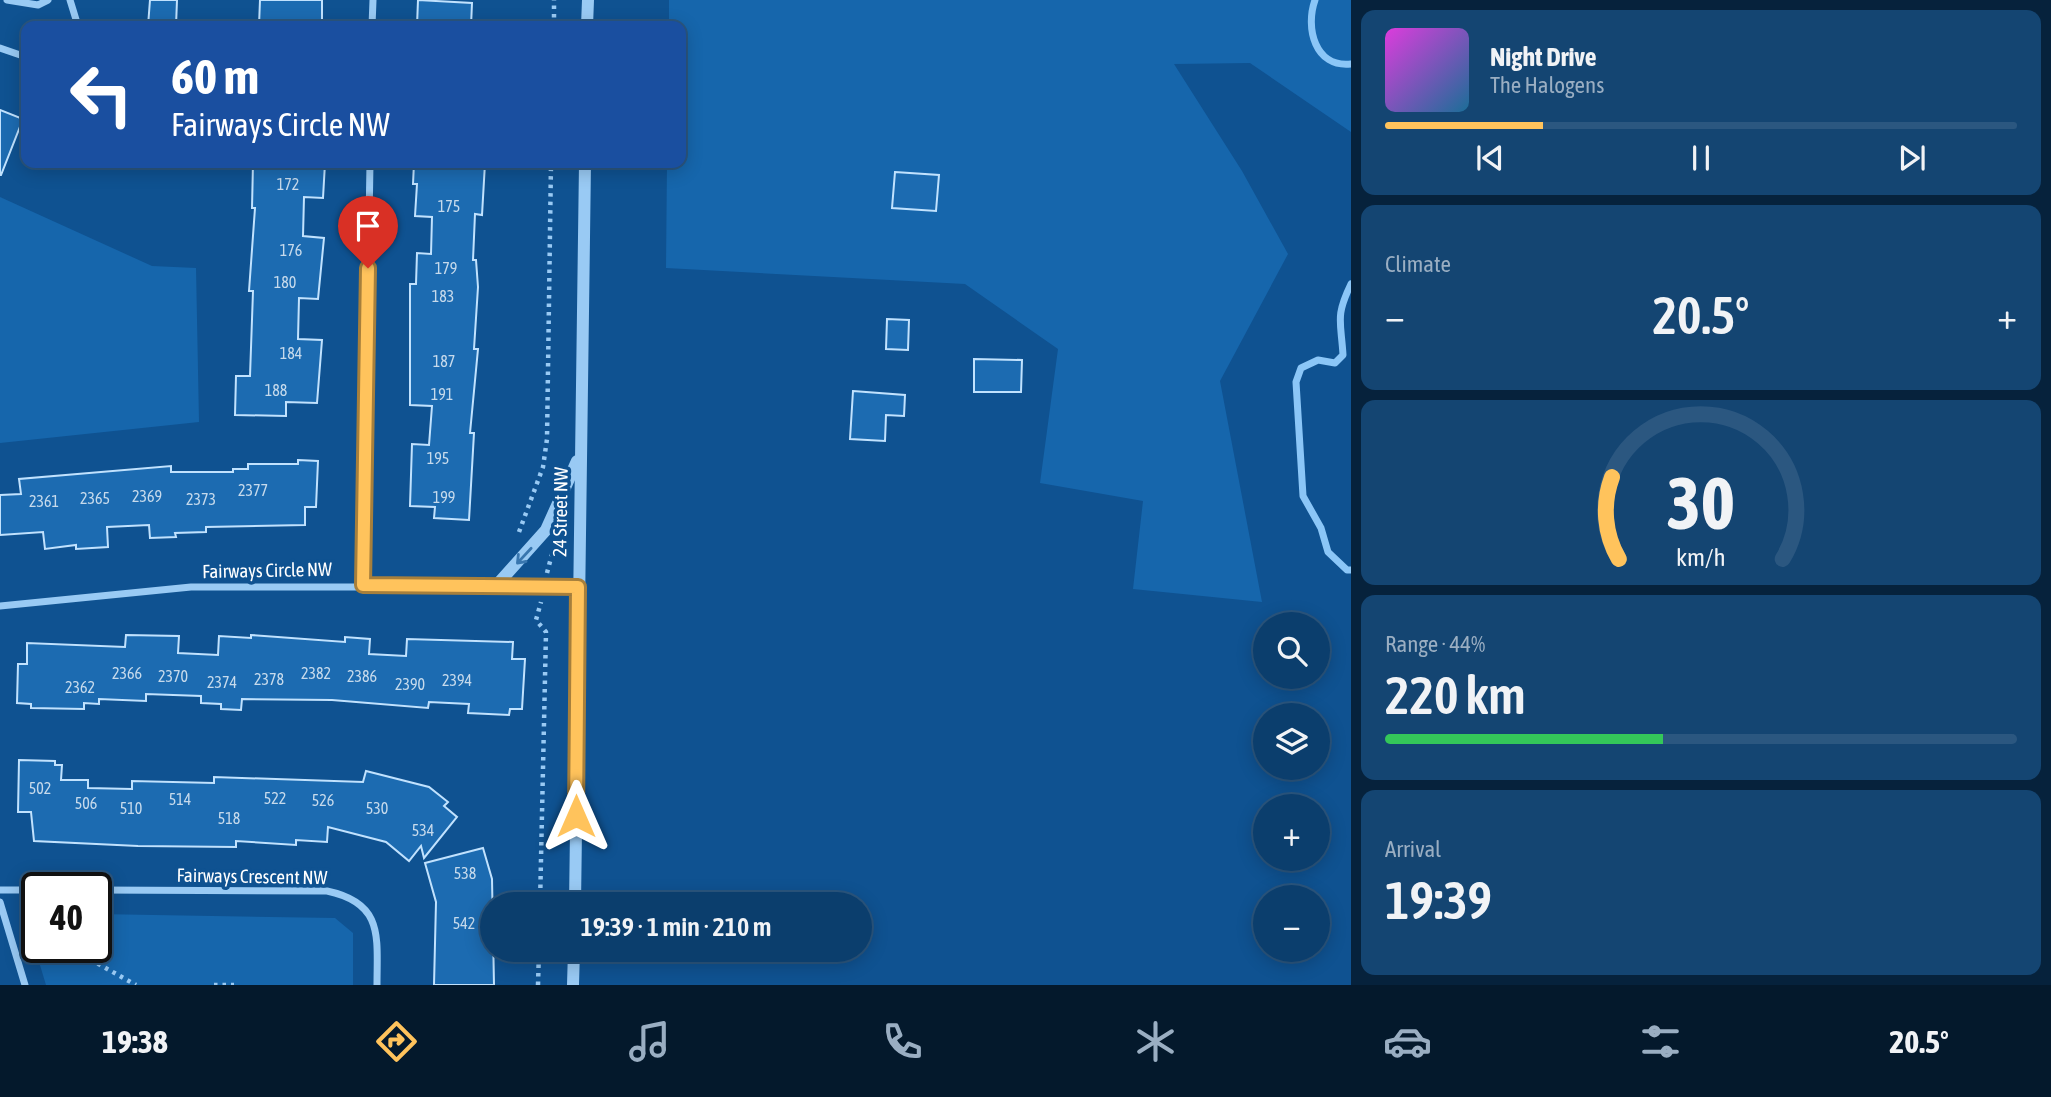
<!DOCTYPE html>
<html lang="en">
<head>
<meta charset="utf-8">
<style>
  body { margin:0; font-family:"Asap Condensed",sans-serif; background:#144572; color:#f1f3f6; height:100vh; display:flex; flex-direction:column; font-size:26px; white-space:nowrap }
  * { box-sizing:border-box; margin:0 }
  p { font-size:23px; color:#9aaec2 }
  .icon { flex:none; width:38px; height:38px; fill:none; stroke:currentColor; stroke-width:2; stroke-linecap:round; stroke-linejoin:round }
  .map { position:relative; flex:1; overflow:hidden }
  .drawer { display:flex; flex-direction:column; gap:10px; padding:10px; background:#06223c; width:700px }
  .drawer>* { flex:none }
  .hud { position:absolute; left:21px; top:21px; width:665px; height:147px; border-radius:14px; box-shadow:0 4px 18px #0003,0 0 0 2px #2b5780; background:#1a4fa0; color:#fff; overflow:hidden }
  .tools { position:absolute; left:1253px; top:612px; display:grid; gap:14px }
  .tools a { display:grid; place-items:center; width:77px; height:77px; border-radius:50%; background:#0b3e6d; box-shadow:0 4px 18px #0003,0 0 0 2px #2b5780; font-size:35px }
  .speed { position:absolute; left:21px; top:872px; display:flex; gap:14px; font-size:35px; font-weight:700; text-align:center }
  .speed>* { display:grid; place-content:center; width:91px; height:91px; border-radius:50%; background:#0b3e6d; box-shadow:0 4px 18px #0003,0 0 0 2px #2b5780; line-height:1 }
  .speed .limit { border:4px solid #111; border-radius:10px; background:#fff; color:#111 }
  .pin { position:absolute; display:grid; place-items:center; width:60px; height:60px; color:#fff; margin:-72px -30px; border-radius:50% 50% 50% 0; rotate:-45deg; box-shadow:0 0 7px #0007 }
  .pin .icon { rotate:45deg }
  .me { position:absolute; width:77px; margin:-38px; rotate:0deg; stroke-linejoin:round; filter:drop-shadow(0 0 5px #0008) }
  .turn { display:flex; align-items:center; gap:24px; height:147px; padding:0 35px; font-size:32px }
  .turn .icon { width:91px; height:91px; stroke-width:2.5 }
  .turn b { display:block; font-size:49px; line-height:60px }
  .big { font-size:52px; font-weight:600; line-height:1.1 }
  .drawer .card { flex:1; display:flex; flex-direction:column; justify-content:center; gap:10px; min-width:0; padding:0 24px; border-radius:14px; background:#144572 }
  .drawer .dial { align-items:center; gap:0 }
  .dial svg { height:182px; overflow:visible; fill:none; stroke:#2b5780; stroke-width:7; stroke-linecap:round; text-anchor:middle }
  .dial text { fill:#f1f3f6; stroke:none }
  .song { display:flex; align-items:center; gap:21px }
  .cover { width:84px; height:84px; border-radius:10px; background:linear-gradient(135deg,hsl(300 70% 55%),hsl(200 70% 35%)) }
  .played { height:7px; border-radius:4px; background:linear-gradient(90deg,#ffc35c 25%,#2b5780 25%) }
  .keys { display:flex; justify-content:space-around; direction:ltr }
  .heat { display:flex; justify-content:space-between; align-items:center; font-size:38px; direction:ltr }
  .charge { height:10px; border-radius:5px; background:linear-gradient(90deg,#34c759 44%,#2b5780 0) }
  .trip { position:absolute; left:480px; top:892px; width:392px; height:70px; border-radius:35px; background:#0b3e6d; box-shadow:0 4px 18px #0003,0 0 0 2px #2b5780; font-weight:600; line-height:70px; text-align:center }
  .tab-bar { display:flex; height:112px; justify-content:space-around; align-items:center; background:#04192c; color:#9aaec2 }
  .tab-bar .icon { width:49px; height:49px }
  .tab-bar .selected { color:#ffc35c }
  .tab-bar b { font-size:32px; color:#f1f3f6 }
  main { display:flex; flex:1; min-height:0 }
  .map>svg:first-child { display:block }
  .green { fill:#1666ac }
  .lines { fill:none; stroke-linecap:round; stroke-linejoin:round }
  .stream { stroke:#8bc6f7; stroke-width:7 }
  .building { fill:#1c6bb1; stroke:#c1e2fe; stroke-width:2 }
  .path { stroke:#99caf4; stroke-width:4.5; stroke-dasharray:3.5 5; stroke-linecap:butt }
  .minor { stroke:#99caf4; stroke-width:7 }
  .tertiary { stroke:#99caf4; stroke-width:12 }
  .oneway { stroke:#3876af }
  .route-casing { stroke:#a67f3c; stroke-width:18 }
  .route { stroke:#ffc35c; stroke-width:12 }
  .labels { text-anchor:middle; dominant-baseline:central; stroke-width:7; stroke-linejoin:round; paint-order:stroke }
  .number-label { font-size:16px; fill:#c6daec }
  .street-label { font-size:19px; fill:#fff; stroke:#0f5291 }
</style>
</head>
<body>
<main>
<div class="map">
<svg width="1351" height="985" viewBox="0 0 1351 985">
  <rect width="100%" height="100%" fill="#0f5291"/>
  <g class="green">
    <polygon points="669,0 1351,0 1351,132 1250,63 1174,64 1242,171 1288,254 1220,381 1262,602 1133,589 1143,501 1040,483 1058,349 965,284 666,268 667,163 681,163 681,26 669,26"/>
    <polygon points="0,197 152,266 196,268 199,422 0,443"/>
    <polygon points="96,914 335,918 353,933 353,985 46,985 33,942 37,926 37,947 96,947"/>
  </g>
  <g class="lines">
    <g class="stream">
      <path d="M 1315,0 C 1305,28 1315,68 1351,64"/>
      <path d="M 1351,284 C 1335,317 1341,321 1343,355 L 1335,363 L 1318,360 L 1301,368 L 1296,382 L 1303,496 L 1321,528 L 1328,552 L 1347,570 L 1351,570"/>
    </g>
  </g>
  <g class="building">
    <polygon points="150,0 177,0 176,26 148,26"/>
    <polygon points="260,0 322,0 322,26 259,26"/>
    <polygon points="418,0 472,3 471,26 417,26"/>
    <polygon points="0,110 23,119 1,175 0,175"/>
    <polygon points="253,163 325,163 323,198 304,197 303,236 324,238 318,299 299,298 298,339 322,340 317,403 286,402 286,416 235,415 236,376 250,376 253,291 249,291 255,208 252,208"/>
    <polygon points="414,163 485,163 482,215 475,214 473,260 476,260 478,287 474,349 478,349 470,433 474,433 469,520 434,518 435,507 410,506 412,444 429,445 432,406 410,405 410,284 416,284 417,253 431,254 432,217 415,216 417,184 413,184"/>
    <polygon points="895,172 939,175 936,211 892,208"/>
    <polygon points="887,319 909,320 908,350 886,349"/>
    <polygon points="974,359 1022,360 1021,392 974,392"/>
    <polygon points="853,391 905,395 904,416 886,415 885,441 850,439"/>
    <polygon points="298,460 318,461 316,507 305,507 305,525 206,527 206,532 175,533 176,537 150,538 149,525 107,527 108,547 76,549 76,545 45,549 43,532 0,535 0,495 21,494 19,479 171,466 171,472 233,472 233,469 248,469 248,464 298,464"/>
    <polygon points="126,635 179,636 178,653 218,655 219,636 251,638 251,635 345,642 345,637 370,639 369,654 406,656 407,639 513,642 512,659 525,659 522,709 510,709 509,715 468,713 469,704 429,702 428,708 332,700 242,699 241,710 221,709 221,704 201,703 201,696 146,694 146,701 99,699 99,704 84,703 84,709 31,708 31,704 17,703 18,664 27,664 27,643 125,647"/>
    <polygon points="19,760 55,761 55,765 62,765 61,780 88,780 88,788 132,789 132,781 214,783 214,777 363,782 366,771 429,787 448,802 444,806 457,817 424,858 421,846 409,861 386,842 328,827 327,842 296,840 296,845 236,841 236,847 138,846 34,841 31,812 18,812"/>
    <polygon points="483,848 492,879 494,985 434,985 436,902 425,863"/>
  </g>
  <g class="lines">
    <g class="path">
      <polyline points="554,26 554,0"/>
      <polyline points="519,532 543,467 547,439 551,163"/>
      <polyline points="547,573 552,554 549,552"/>
      <polyline points="540,905 546,632 536,620 541,602"/>
      <polyline points="22,921 37,929"/>
      <polyline points="68,947 136,985"/>
      <polyline points="214,985 234,985"/>
      <polyline points="538,985 539,950"/>
    </g>
    <g class="minor">
      <polyline points="7,0 38,5 48,0"/>
      <polyline points="70,0 78,26"/>
      <polyline points="372,26 373,0"/>
      <polyline points="0,48 26,57"/>
      <polyline points="363,585 370,163"/>
      <polyline points="0,606 191,587 578,587"/>
      <polyline points="0,890 37,890"/>
      <path d="M 96,890 L 327,891 C 384,903 377,937 377,985"/>
      <polyline points="0,902 25,985"/>
    </g>
    <g class="tertiary">
      <polyline points="587,26 588,0"/>
      <polyline points="495,587 546,530 577,461"/>
      <polyline points="575,905 585,163"/>
      <polyline points="573,985 574,950"/>
    </g>
  </g>
  <defs><path id="oneway-shaft" d="M-6 0H5M1.5-3L5.5 0L1.5 3" fill="none" stroke-width="1.6" stroke-linecap="round" stroke-linejoin="round" transform="scale(1.75)"/></defs>
  <use class="oneway" href="#oneway-shaft" transform="translate(524 556) rotate(133)"/>
  <g class="lines">
    <defs>
      <polyline id="route" points="368,268 363,585 578,587 576,816"/>
    </defs>
    <use href="#route" class="route-casing"/>
    <use href="#route" class="route"/>
  </g>
  <g class="labels">
    <g class="number-label">
      <text x="288" y="184">172</text>
      <text x="449" y="206">175</text>
      <text x="291" y="250">176</text>
      <text x="446" y="268">179</text>
      <text x="285" y="282">180</text>
      <text x="443" y="296">183</text>
      <text x="291" y="353">184</text>
      <text x="444" y="361">187</text>
      <text x="276" y="390">188</text>
      <text x="442" y="394">191</text>
      <text x="438" y="458">195</text>
      <text x="253" y="490">2377</text>
      <text x="147" y="496">2369</text>
      <text x="444" y="497">199</text>
      <text x="95" y="498">2365</text>
      <text x="201" y="499">2373</text>
      <text x="44" y="501">2361</text>
      <text x="127" y="673">2366</text>
      <text x="316" y="673">2382</text>
      <text x="173" y="676">2370</text>
      <text x="362" y="676">2386</text>
      <text x="269" y="679">2378</text>
      <text x="457" y="680">2394</text>
      <text x="222" y="682">2374</text>
      <text x="410" y="684">2390</text>
      <text x="80" y="687">2362</text>
      <text x="40" y="788">502</text>
      <text x="275" y="798">522</text>
      <text x="180" y="799">514</text>
      <text x="323" y="800">526</text>
      <text x="86" y="803">506</text>
      <text x="131" y="808">510</text>
      <text x="377" y="808">530</text>
      <text x="229" y="818">518</text>
      <text x="423" y="830">534</text>
      <text x="465" y="873">538</text>
      <text x="464" y="923">542</text>
    </g>
    <g class="street-label">
      <text transform="translate(560 512) rotate(-89)">24 Street NW</text>
      <text transform="translate(267 570) rotate(-1)">Fairways Circle NW</text>
      <text transform="translate(252 876) rotate(1)">Fairways Crescent NW</text>
    </g>
  </g>
</svg>
<div class="tools">
<a><svg class="icon" aria-label="search" viewBox="0 0 24 24"><circle cx="10" cy="10" r="6"/><path d="M15 15l6 6"/></svg></a>
<a><svg class="icon" aria-label="layers" viewBox="0 0 24 24"><path d="M12 4l9 5-9 5-9-5zM3 14l9 5 9-5"/></svg></a>
<a>+</a>
<a>−</a>
</div>
<div class="speed"><div class="limit">40</div></div>
<div class="pin" style="left:368px;top:268px;background:#d93025"><svg class="icon" aria-label="arrive" viewBox="0 0 24 24"><path d="M6 21V4h12l-3 4 3 4H6"/></svg></div>
<svg class="me" style="left:576px;top:816px" viewBox="-20 -20 40 40"><path d="M0-17L14 15 0 8-14 15z" fill="#ffc35c" stroke="#fff" stroke-width="4"/></svg>
<div class="trip">19:39 · 1 min · 210 m</div>
<div class="hud">
<div class="turn"><svg class="icon" aria-label="left" viewBox="0 0 24 24"><path d="M17 20v-9H6M10 6l-5 5 5 5"/></svg><div><b>60 m</b>Fairways Circle NW</div></div>
</div>
</div>
<section class="drawer">
<div class="card">
<div class="song"><i class="cover"></i><div><b>Night Drive</b><p>The Halogens</p></div></div>
<div class="played"></div>
<div class="keys"><svg class="icon" aria-label="previous" viewBox="0 0 24 24"><path d="M18 5L8 12l10 7zM5 5v14"/></svg><svg class="icon" aria-label="pause" viewBox="0 0 24 24"><path d="M8 5v14M16 5v14"/></svg><svg class="icon" aria-label="next" viewBox="0 0 24 24"><path d="M6 5l10 7-10 7zM19 5v14"/></svg></div>
</div>
<div class="card"><p>Climate</p>
<div class="heat"><a>−</a><b class="big">20.5°</b><a>+</a></div>
</div>
<div class="card dial"><svg viewBox="0 0 100 80">
<path d="M14 69A42 42 0 1 1 86 69"/>
<path d="M14 69A42 42 0 0 1 11 33" stroke="#ffc35c"/>
<text x="50" y="56" font-size="32" font-weight="700">30</text>
<text x="50" y="72" font-size="11">km/h</text>
</svg></div>
<div class="card"><p>Range · 44%</p><b class="big">220 km</b><div class="charge"></div></div>
<div class="card"><p>Arrival</p><b class="big">19:39</b></div>
</section>
</main>
<nav class="tab-bar">
<b>19:38</b>
<svg class="icon selected" aria-label="directions" viewBox="0 0 24 24"><path d="M12 3l9 9-9 9-9-9zM9 14v-3h6M13 9l2 2-2 2"/></svg>
<svg class="icon" aria-label="music" viewBox="0 0 24 24"><path d="M9 18V5l10-2v13"/><circle cx="6" cy="18" r="3"/><circle cx="16" cy="16" r="3"/></svg>
<svg class="icon" aria-label="phone" viewBox="0 0 24 24"><path d="M5 4h4l2 5-3 2q2 4 5 5l2-3 5 2v4C11 20 4 13 5 4z"/></svg>
<svg class="icon" aria-label="climate" viewBox="0 0 24 24"><path d="M12 3v18M4 7l16 10M4 17L20 7"/></svg>
<svg class="icon" aria-label="car" viewBox="0 0 24 24"><path d="M5 17H2v-5l4-1 3-4h7l3 4 3 1v5h-3M9 17h6M6 11h13"/><circle cx="7" cy="17" r="2"/><circle cx="17" cy="17" r="2"/></svg>
<svg class="icon" aria-label="filters" viewBox="0 0 24 24"><path d="M4 7h16M4 17h16"/><circle cx="9" cy="7" r="2"/><circle cx="15" cy="17" r="2"/></svg>
<b>20.5°</b>
</nav>
</body>
</html>
